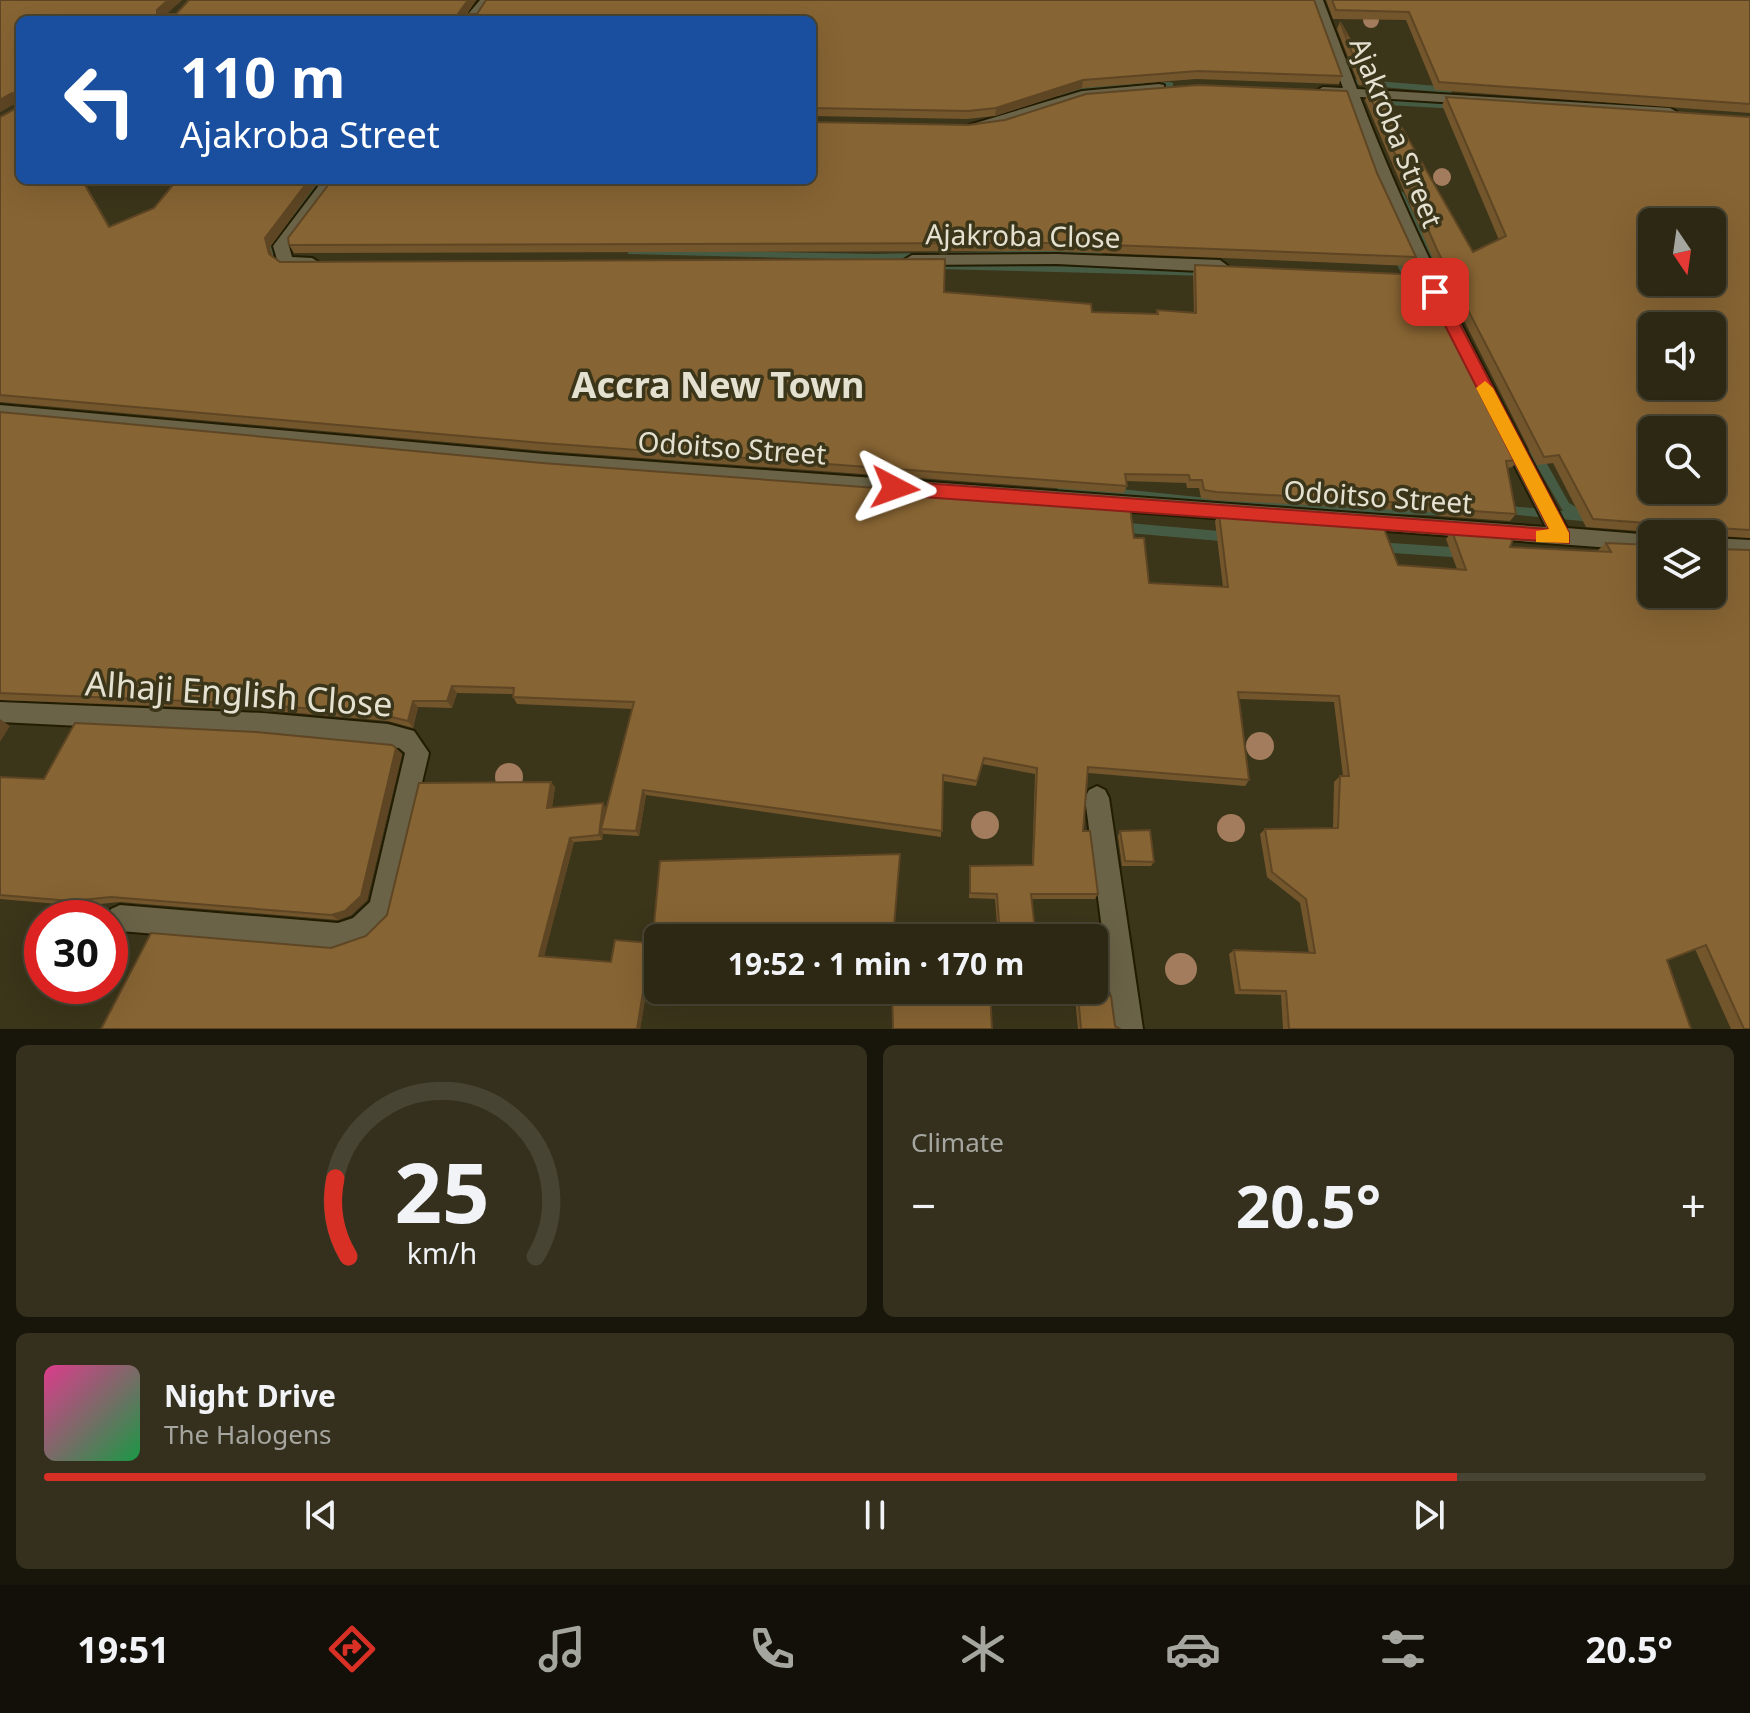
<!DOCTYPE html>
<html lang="en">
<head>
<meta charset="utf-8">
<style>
  body { margin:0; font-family:"Noto Sans",sans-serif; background:#34301d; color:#f1f3f6; height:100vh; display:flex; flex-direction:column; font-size:30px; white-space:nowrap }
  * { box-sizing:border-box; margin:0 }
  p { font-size:26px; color:#a6a6a0 }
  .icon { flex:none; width:44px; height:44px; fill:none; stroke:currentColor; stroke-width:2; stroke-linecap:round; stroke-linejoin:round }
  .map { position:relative; height:1029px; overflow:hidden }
  .side { display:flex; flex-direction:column; gap:16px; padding:16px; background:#18160b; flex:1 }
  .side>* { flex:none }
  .guide { position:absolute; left:16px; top:16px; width:800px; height:168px; border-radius:12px; box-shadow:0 8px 32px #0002,0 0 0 2px #484434; background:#1a4fa0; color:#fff; overflow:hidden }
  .needle { width:52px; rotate:167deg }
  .controls { position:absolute; left:1638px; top:208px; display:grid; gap:16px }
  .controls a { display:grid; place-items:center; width:88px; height:88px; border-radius:12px; background:#2c2814; box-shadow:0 8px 32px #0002,0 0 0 2px #484434; font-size:40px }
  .speed { position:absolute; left:24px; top:900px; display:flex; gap:16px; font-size:40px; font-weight:700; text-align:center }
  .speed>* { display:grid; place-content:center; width:104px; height:104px; border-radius:50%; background:#2c2814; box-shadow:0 8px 32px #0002,0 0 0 2px #484434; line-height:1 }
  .speed .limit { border:12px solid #d22; background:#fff; color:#111 }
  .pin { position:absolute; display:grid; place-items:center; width:68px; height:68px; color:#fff; margin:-34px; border-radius:16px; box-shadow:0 4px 12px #0006 }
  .me { position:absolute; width:88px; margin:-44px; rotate:94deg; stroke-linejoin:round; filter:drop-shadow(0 0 6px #0008) }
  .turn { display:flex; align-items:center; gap:28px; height:168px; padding:0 32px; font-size:36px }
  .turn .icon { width:104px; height:104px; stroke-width:2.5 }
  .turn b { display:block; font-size:56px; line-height:68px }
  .big { font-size:60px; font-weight:700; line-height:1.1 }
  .side .tile { flex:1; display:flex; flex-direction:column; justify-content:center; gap:12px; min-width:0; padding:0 28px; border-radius:12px; background:#34301d }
  .side .dial { align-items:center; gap:0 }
  .dial svg { height:208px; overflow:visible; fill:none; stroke:#484434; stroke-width:7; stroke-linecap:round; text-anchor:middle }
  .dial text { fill:#f1f3f6; stroke:none }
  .song { display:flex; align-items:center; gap:24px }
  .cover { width:96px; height:96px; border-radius:12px; background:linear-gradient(135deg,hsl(330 70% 55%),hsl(140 70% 35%)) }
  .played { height:8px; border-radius:4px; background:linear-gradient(90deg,#d93025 85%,#484434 85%) }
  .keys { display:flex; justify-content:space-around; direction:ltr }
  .heat { display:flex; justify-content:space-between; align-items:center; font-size:44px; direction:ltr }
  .side .tiles { flex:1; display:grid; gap:16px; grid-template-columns:1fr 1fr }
  .tile:last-child { grid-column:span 2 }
  .trip { position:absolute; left:644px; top:924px; width:464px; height:80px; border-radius:12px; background:#2c2814; box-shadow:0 8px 32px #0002,0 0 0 2px #484434; font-weight:700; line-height:80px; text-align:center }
  .tab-bar { display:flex; height:128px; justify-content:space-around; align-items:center; background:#121008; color:#a6a6a0 }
  .tab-bar .icon { width:56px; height:56px }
  .tab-bar .selected { color:#d93025 }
  .tab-bar b { font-size:36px; color:#f1f3f6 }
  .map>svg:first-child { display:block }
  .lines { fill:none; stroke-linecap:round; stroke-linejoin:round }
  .stream { fill:#465b43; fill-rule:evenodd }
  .street-casing { stroke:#221c02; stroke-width:4 }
  .street { fill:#6a6347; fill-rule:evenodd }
  .tree { fill:#a27c5d }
  .wall { fill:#74562c }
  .shaded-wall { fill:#5e4624 }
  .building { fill:#876433; stroke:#5e4624; stroke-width:2; fill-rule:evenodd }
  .route { fill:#d93025; stroke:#8d1f18; stroke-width:2 }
  .slow { fill:#f59e0b }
  .labels { text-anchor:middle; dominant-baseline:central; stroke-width:7; stroke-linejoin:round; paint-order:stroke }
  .street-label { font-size:28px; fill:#e4e1d1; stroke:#3b351a }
  .near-street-label { font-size:34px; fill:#e4e1d1; stroke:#3b351a }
  .district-label { font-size:36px; font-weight:bold; fill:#e4e1d1; stroke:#3b351a }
</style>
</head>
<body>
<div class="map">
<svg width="1750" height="1029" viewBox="0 0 1750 1029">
  <rect width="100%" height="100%" fill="#3b351a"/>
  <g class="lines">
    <g class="stream">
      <polygon points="1343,71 1349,71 1352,79 1450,87 1454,90 1450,93 1349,84 1345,81 1342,73"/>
      <polygon points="1170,82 1173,83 1173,87 1090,91 1058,97 1054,94 1058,91 1090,85"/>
      <polygon points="1373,99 1458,103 1462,106 1458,109 1370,104 1369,102"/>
      <polygon points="318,180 328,180 283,234 272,257 275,262 273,264 267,264 262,257 276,231"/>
      <polygon points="1399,190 1404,193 1427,243 1458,293 1457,295 1449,295 1417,243 1394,193"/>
      <polygon points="1396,248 1401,251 1418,289 1417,291 1409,291 1408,289 1391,251"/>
      <polygon points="631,249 876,254 1100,249 1105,252 1100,255 876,260 628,254 628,250"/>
      <polygon points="935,263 1210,270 1215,273 1210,276 937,269 931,272 927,271 927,267"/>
      <polygon points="1534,447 1538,448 1569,503 1599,520 1601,523 1599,526 1595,528 1582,521 1495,513 1493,510 1495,507 1499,505 1563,511 1528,451"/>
      <polygon points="1063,483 1198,497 1451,506 1455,508 1457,511 1455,514 1451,516 1198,507 1063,493 1059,491 1057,488 1059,485"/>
      <polygon points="1117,522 1231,532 1235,533 1237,537 1235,541 1231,542 1117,532 1113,530 1111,527 1113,524"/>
      <polygon points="1377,542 1466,548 1470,549 1472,553 1470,557 1466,558 1377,552 1373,551 1371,547 1373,543"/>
    </g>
    <defs>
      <g id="street">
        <polygon points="480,0 493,0 477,20 463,20"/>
        <path d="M 1311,0 L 1323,0 L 1357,89 L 1670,108 L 1677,112 L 1670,116 L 1360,97 C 1417,247 1493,387 1567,528 L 1652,535 L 1652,551 L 545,468 L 0,419 L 0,405 L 545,454 L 1546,527 C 1474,385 1400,246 1346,97 L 1323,95 L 1316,91 L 1323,87 L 1343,88 Z"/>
        <polygon points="1159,84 1164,85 1164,91 1084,99 998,127 976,129 969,125 1082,91"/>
        <polygon points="323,180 339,180 289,246 292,257 312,258 320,263 312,268 279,266 273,246"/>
        <polygon points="1057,254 1220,260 1228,266 1220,272 1057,264 912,265 904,260 912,255"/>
        <polygon points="1712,538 1750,540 1750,556 1712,554"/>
        <polygon points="0,702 263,713 388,724 414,731 429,753 390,918 370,938 338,949 120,931 111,927 110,918 107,918 111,909 120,905 338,923 353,918 370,902 405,753 399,748 263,735 0,722"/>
        <polygon points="1097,786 1105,790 1109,798 1143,1029 1115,1029 1085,798 1089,790"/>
      </g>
    </defs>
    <use href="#street" class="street-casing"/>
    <use href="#street" class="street"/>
  </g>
  <g class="tree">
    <circle cx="1371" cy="20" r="8"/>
    <circle cx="1442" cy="177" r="9"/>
    <circle cx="1260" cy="746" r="14"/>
    <circle cx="509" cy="777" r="14"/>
    <circle cx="985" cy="825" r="14"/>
    <circle cx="1231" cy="828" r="14"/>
    <circle cx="1181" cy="969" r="16"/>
  </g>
  <g class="wall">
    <polygon points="0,0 182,0 166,14 176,14 189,0 476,0 467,14 477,14 486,0 1314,0 1342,76 1339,84 1196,79 1082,88 995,116 967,119 812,116 812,20 20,20 20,180 83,180 110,227 154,208 177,180 319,180 270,247 273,257 280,262 945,259 944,292 1091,304 1092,312 1156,314 1157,310 1194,312 1193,273 1195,265 1424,275 1519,460 1512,467 1508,468 1516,514 1510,521 1439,516 1437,512 1213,500 1201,498 1199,488 1187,488 1186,483 1126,481 1127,486 1124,493 545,451 0,402 0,403 0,117 15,109 16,103 0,112"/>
    <polygon points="1326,0 1750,0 1750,113 1435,90 1406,20 1333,19"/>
    <polygon points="1340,22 1373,78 1370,86 1359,85 1337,29"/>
    <polygon points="1368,92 1473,252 1499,240 1442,105 1446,97 1750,117 1750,538 1718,536 1750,1029 1731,1029 1695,949 1667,960 1691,1029 1283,1029 1281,995 1235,994 1229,954 1234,950 1309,953 1300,903 1267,877 1260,834 1265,829 1333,828 1334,782 1340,776 1343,776 1334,702 1239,699 1249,780 1245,786 1088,773 1083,831 1098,894 1095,899 1032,899 1036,938 998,938 995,899 969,898 969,871 970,866 1032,865 1035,774 982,764 976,786 943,781 941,837 646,795 639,836 604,834 603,833 602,840 574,842 544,956 611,962 651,943 658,938 658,960 654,960 652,958 640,1029 331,948 366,936 551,782 555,787 552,807 606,808 605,811 633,709 517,704 513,697 513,694 457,693 452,708 418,707 413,728 388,721 263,710 0,700 0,412 1134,538 1149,583 1223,587 1215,521 1219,514 1398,565 1457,569 1446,539 1452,531 1510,547 1599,551 1598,550 1606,543 1652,594 1712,534 1652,534 1652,532 1586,527 1553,463 1537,465 1434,261 1365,100"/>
    <polygon points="1377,173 1416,257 1411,266 1057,251 294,253 289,245"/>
    <polygon points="402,754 367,900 351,915 338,920 120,902 81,906 0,899 0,777 44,779"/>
    <polygon points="1120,831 1154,862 1151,866 1122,866 1118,836"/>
    <polygon points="1078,994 1115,1026 1120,1029 1078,1029 1075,998"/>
  </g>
  <g class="shaded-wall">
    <polygon points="168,0 182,0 162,18 157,14 157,10"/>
    <polygon points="468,0 476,0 462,20 458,14"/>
    <polygon points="1083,80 1082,88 995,116 996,108"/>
    <polygon points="12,93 19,101 0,112 0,100"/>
    <polygon points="82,180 83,180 115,235 109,227"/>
    <polygon points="309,180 319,180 270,247 274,263 269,254 265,238"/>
    <polygon points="452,686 457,693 452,708 447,701"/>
    <polygon points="413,701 418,707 413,728 408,721"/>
    <polygon points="0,719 10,726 0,742"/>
    <polygon points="396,748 402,754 367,900 351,915 338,920 331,915"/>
    <polygon points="551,782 555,787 551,813 547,808"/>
    <polygon points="643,790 646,795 639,836 636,831"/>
    <polygon points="603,803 606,808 603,829 601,829 603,833 602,840 599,835"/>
    <polygon points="570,838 574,842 543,960 539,956"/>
    <polygon points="651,943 654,947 640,1029 637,1029"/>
  </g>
  <g class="building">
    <polygon points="0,0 168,0 157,10 157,14 176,14 189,0 468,0 458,14 477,14 486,0 1314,0 1342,76 1198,71 1083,80 996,108 968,111 812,108 812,20 20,20 20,180 82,180 109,227 154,208 177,180 309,180 265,238 269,254 280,262 945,259 944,292 1091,304 1092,312 1158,314 1157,310 1196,313 1195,265 1424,275 1519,460 1506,461 1516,514 1444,509 1443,505 1216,492 1204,490 1202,480 1190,480 1189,475 1125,474 1127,486 542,443 0,395 0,117 15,109 16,94 12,93 0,100"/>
    <polygon points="1332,0 1750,0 1750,104 1439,82 1409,12 1336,10"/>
    <polygon points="1340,22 1373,78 1362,78"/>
    <polygon points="1198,85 1347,91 1377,173 1416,257 1059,243 289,245 288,238 332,180 812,180 812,122 968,125 1005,120 1086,94"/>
    <path d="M 1368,92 L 1382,93 L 1473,252 L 1506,236 L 1446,97 L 1750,117 L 1750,530 L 1718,528 L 1718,549 L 1750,550 L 1750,1029 L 1744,1029 L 1706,945 L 1667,960 L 1691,1029 L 1289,1029 L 1286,991 L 1240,990 L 1234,950 L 1315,953 L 1306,899 L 1272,872 L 1265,829 L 1338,828 L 1340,776 L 1349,776 L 1339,696 L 1238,692 L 1249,780 L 1088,767 L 1083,831 L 1090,831 L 1098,894 L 1031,894 L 1036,938 L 1000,938 L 997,894 L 970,893 L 970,866 L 1033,865 L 1037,768 L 984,758 L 977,781 L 943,775 L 942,831 L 643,790 L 636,831 L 601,829 L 634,702 L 513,697 L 514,688 L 452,686 L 447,701 L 413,701 L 408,721 L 383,715 L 256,704 L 0,693 L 0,412 L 542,463 L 1130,507 L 1134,538 L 1144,538 L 1149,583 L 1228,587 L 1219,514 L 1383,526 L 1398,565 L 1466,570 L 1452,531 L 1514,536 L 1510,547 L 1611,552 L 1606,543 L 1652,545 L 1652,594 L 1712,594 L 1712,534 L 1661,534 L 1660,524 L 1593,519 L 1559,455 L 1544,457 L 1438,252 ZM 1652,222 L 1712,222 L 1712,282 L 1652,282 ZM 1652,326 L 1712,326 L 1712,386 L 1652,386 ZM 1652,430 L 1712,430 L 1712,490 L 1652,490 Z"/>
    <polygon points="75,723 256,732 392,745 396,748 361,896 345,911 331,915 111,897 71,901 0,895 0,777 44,779"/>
    <polygon points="551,782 547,808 603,803 599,835 570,838 539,956 611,962 615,940 651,943 637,1029 101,1029 151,933 331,948 366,936 387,915 419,783"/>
    <polygon points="1150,830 1154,862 1125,861 1120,831"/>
    <polygon points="900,854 893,938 658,938 658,957 651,957 660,861"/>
    <polygon points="892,990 990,990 992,1029 893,1029"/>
    <polygon points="1078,994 1111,996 1115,1026 1120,1029 1081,1029"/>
  </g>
  <polygon class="route" points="1435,287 1443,292 1569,533 1569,543 895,495 886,488 895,481 1549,529 1428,292"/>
  <polygon class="slow" points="1485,381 1493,388 1569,533 1569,543 1536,542 1536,531 1549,529 1476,388"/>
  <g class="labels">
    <g class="street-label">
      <text transform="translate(1397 132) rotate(68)">Ajakroba Street</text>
      <text transform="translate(1023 235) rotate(1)">Ajakroba Close</text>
      <text transform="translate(732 447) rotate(4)">Odoitso Street</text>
      <text transform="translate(1378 496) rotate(4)">Odoitso Street</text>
    </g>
    <g class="near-street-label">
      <text transform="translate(239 693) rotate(4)">Alhaji English Close</text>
    </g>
    <g class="district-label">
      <text x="718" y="384">Accra New Town</text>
    </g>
  </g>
</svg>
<div class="controls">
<a><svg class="needle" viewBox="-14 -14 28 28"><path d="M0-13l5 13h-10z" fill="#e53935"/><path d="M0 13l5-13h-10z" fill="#a6a6a0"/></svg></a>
<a><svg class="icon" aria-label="sound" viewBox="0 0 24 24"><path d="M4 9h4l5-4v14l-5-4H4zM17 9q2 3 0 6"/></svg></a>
<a><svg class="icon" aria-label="search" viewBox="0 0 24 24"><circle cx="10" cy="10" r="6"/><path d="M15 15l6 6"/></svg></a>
<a><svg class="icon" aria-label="layers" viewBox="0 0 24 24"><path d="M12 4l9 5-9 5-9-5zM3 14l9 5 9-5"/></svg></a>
</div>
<div class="speed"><div class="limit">30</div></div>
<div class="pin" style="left:1435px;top:292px;background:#d93025"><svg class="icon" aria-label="arrive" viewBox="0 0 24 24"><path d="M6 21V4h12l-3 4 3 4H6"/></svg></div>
<svg class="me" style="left:895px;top:488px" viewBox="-20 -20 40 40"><path d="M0-17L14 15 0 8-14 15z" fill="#d93025" stroke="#fff" stroke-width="4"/></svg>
<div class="trip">19:52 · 1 min · 170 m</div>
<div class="guide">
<div class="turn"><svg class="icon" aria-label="left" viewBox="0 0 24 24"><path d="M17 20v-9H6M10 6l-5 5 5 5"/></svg><div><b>110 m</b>Ajakroba Street</div></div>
</div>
</div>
<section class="side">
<div class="tiles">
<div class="tile dial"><svg viewBox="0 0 100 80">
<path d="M14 69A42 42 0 1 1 86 69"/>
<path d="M14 69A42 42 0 0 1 9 39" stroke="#d93025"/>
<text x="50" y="56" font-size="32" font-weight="700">25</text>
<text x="50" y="72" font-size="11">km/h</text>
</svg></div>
<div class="tile"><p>Climate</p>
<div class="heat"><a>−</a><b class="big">20.5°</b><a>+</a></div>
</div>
<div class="tile">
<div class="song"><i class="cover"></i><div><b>Night Drive</b><p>The Halogens</p></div></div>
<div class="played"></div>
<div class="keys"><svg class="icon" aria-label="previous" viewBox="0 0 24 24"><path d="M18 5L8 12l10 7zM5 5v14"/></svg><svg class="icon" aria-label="pause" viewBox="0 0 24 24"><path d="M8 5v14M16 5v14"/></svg><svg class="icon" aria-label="next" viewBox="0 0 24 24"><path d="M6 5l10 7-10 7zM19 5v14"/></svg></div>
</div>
</div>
</section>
<nav class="tab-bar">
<b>19:51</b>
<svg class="icon selected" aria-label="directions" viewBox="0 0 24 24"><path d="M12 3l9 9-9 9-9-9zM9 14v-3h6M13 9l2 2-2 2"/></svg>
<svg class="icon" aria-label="music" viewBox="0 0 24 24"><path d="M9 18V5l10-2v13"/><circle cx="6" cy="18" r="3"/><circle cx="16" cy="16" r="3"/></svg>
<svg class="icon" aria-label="phone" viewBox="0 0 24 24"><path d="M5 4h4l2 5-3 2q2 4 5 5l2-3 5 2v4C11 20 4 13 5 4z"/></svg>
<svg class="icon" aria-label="climate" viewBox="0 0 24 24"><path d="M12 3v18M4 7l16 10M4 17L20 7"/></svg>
<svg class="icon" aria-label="car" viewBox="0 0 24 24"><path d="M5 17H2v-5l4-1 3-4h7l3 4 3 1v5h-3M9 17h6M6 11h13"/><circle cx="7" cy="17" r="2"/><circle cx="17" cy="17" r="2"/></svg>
<svg class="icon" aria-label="filters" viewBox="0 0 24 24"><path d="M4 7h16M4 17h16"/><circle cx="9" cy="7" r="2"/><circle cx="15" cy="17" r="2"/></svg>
<b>20.5°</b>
</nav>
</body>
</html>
